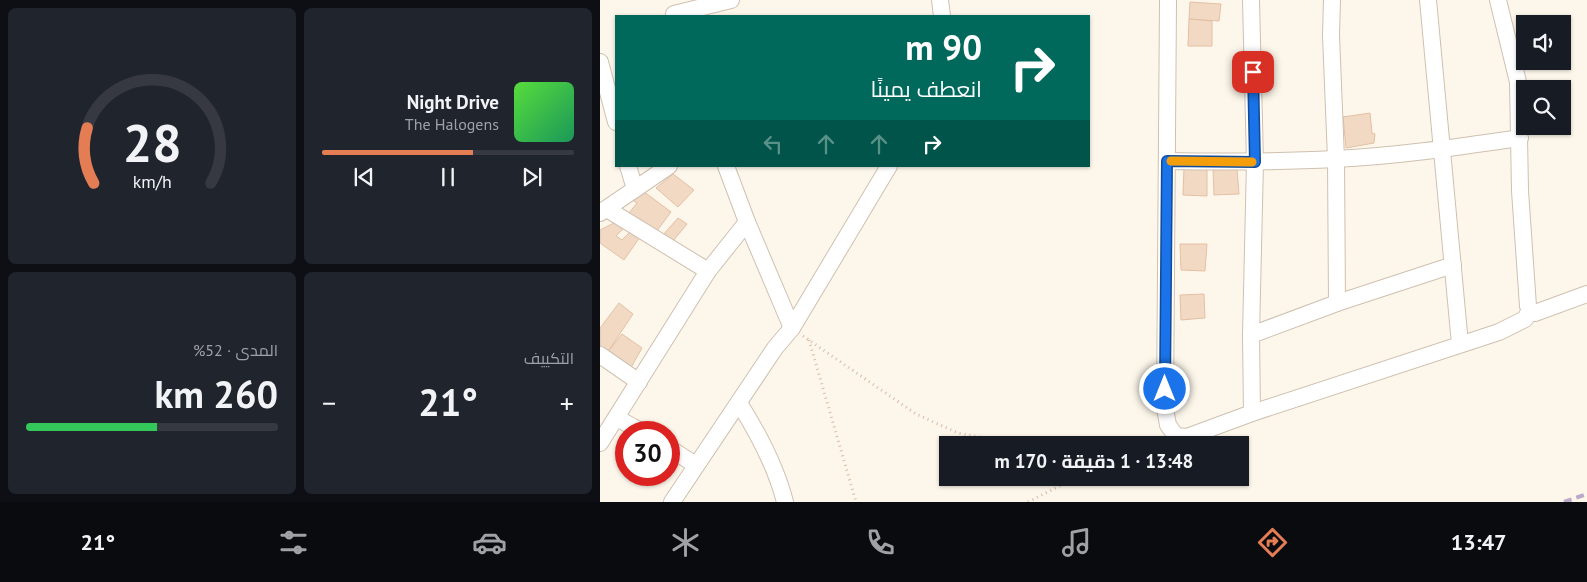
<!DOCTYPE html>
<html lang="ar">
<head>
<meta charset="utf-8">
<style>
  body { margin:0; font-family:"PT Sans",Cairo,sans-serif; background:#20242c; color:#f1f3f6; direction:rtl; height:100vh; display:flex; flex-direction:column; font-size:19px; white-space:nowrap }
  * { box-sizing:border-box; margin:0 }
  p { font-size:16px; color:#9ea1a6 }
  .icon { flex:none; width:28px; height:28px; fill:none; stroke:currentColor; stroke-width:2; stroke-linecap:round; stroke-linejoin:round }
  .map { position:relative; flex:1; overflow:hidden; direction:ltr }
  .panel { display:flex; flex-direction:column; gap:8px; padding:8px; background:#0d0f14; width:600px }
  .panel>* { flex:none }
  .banner { position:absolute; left:15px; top:15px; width:475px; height:152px; border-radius:0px; box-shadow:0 1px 4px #0004; direction:rtl; background:#00695c; color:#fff; overflow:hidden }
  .tools { position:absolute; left:916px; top:15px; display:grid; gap:10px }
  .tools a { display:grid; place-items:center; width:55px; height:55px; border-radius:0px; background:#171b24; box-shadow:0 1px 4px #0004; font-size:25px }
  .speed { position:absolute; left:15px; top:421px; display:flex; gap:10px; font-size:25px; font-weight:700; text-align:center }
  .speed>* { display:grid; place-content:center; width:65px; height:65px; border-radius:50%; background:#171b24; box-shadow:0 1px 4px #0004; line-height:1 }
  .speed .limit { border:8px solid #d22; background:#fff; color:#111 }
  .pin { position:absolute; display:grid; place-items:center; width:42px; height:42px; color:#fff; margin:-21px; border-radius:10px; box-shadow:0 2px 8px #0006 }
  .me { position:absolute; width:55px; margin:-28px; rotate:0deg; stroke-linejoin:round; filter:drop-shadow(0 0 4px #0008) }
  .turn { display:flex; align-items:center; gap:18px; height:105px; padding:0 25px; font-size:22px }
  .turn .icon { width:65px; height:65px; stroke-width:2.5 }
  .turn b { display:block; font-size:35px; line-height:42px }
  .lanes { display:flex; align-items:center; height:48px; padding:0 25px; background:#0003; justify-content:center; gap:25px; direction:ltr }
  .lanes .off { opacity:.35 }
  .big { font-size:38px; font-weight:700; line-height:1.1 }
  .panel .tile { flex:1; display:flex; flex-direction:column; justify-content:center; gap:8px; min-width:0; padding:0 18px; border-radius:8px; background:#20242c }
  .panel .dial { align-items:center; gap:0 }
  .dial svg { height:130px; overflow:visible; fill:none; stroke:#363941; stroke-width:7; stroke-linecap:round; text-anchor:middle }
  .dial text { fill:#f1f3f6; stroke:none }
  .song { display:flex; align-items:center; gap:15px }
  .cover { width:60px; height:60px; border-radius:8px; background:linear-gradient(135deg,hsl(110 70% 55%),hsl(150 70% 35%)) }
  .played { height:5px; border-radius:2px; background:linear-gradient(90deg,#e47d53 60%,#363941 60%) }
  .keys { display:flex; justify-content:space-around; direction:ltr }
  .heat { display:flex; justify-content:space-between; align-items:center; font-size:28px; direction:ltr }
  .charge { height:8px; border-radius:4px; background:linear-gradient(90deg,#34c759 52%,#363941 0) }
  .panel .tiles { flex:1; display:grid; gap:8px; grid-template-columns:repeat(2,1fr) }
  .trip { position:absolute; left:339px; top:436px; width:310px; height:50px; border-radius:0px; background:#171b24; box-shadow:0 1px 4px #0004; font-weight:700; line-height:50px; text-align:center; direction:rtl }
  .menu { display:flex; height:80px; justify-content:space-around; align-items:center; background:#090b0e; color:#9ea1a6 }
  .menu .icon { width:35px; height:35px }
  .menu .selected { color:#e47d53 }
  .menu b { font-size:22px; color:#f1f3f6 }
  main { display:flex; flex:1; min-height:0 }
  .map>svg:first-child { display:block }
  .building { fill:#f2d9c3; stroke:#e4c0a4 }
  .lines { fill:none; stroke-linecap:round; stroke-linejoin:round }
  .minor-casing { stroke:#cfc0b0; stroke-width:18 }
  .path { stroke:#d8bca5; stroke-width:3; stroke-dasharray:1 4; stroke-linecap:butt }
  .minor { stroke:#fff; stroke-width:16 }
  .rail { stroke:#bba8c8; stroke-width:4; stroke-dasharray:8 5; stroke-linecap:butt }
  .route-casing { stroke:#114b97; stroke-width:12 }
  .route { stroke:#1a73e8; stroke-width:9 }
  .slow { stroke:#f59e0b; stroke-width:9 }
</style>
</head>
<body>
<main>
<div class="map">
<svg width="987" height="502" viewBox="0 0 987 502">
  <rect width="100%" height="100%" fill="#fdf7eb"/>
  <g class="building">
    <polygon points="590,2 621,4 619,21 589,19"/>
    <polygon points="589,19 612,21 612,46 588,46"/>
    <polygon points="770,113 772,133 775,134 774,143 746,148 743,117"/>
    <polygon points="584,168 607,168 607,196 583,195"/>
    <polygon points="637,169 639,194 614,195 613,170"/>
    <polygon points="73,174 94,190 78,207 56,188"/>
    <polygon points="43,191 71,212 56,232 29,213 37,203 34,201"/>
    <polygon points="78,218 87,224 73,241 63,235"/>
    <polygon points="16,222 24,228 16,236 22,240 31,231 40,237 24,260 0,243 0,230"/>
    <polygon points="580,244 607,244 605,271 581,270"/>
    <polygon points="604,294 605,318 581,320 580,295"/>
    <polygon points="19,303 33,314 7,353 0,348 0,328"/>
    <polygon points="22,334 42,348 29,371 7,353"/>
  </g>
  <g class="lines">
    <defs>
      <g id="minor">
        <polyline points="340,0 342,16"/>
        <polyline points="568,0 565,408 568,425 576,436 587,437 652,413 899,332 925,319 930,310"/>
        <polyline points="651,0 655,162 651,335 652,413"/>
        <polyline points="732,0 731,35 736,159 737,303"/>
        <polyline points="828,0 860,344"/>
        <polyline points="898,0 918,82 920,191 928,306 930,310 935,313 987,294"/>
        <polyline points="74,14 131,0"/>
        <polyline points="0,62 16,122"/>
        <path d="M 567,161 C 623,162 679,162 735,159 C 797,156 858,147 920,138"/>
        <polyline points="28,166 35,189"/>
        <polyline points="126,166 147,222 192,328"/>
        <polyline points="7,209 108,271"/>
        <polyline points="0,213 69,166"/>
        <polyline points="651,335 737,303 853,265"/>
        <polyline points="0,355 39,382"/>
        <path d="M 139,403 C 158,433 176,467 185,502"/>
        <polyline points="17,418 42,432"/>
        <polyline points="0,443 108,271 147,222"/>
        <polyline points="69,448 96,465"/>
        <polyline points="72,502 175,348 192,328 289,166"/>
      </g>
    </defs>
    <use href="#minor" class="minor-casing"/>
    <g class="path">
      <polyline points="203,336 316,414 358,433 423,445"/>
      <polyline points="209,340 256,502"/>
      <polyline points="549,445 561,441"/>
      <polyline points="428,502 475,478"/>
    </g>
    <use href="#minor" class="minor"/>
    <polyline class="rail" points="964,502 987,494"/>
  </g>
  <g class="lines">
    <defs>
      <polyline id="route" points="565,389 567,161 655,162 653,72"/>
    </defs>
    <use href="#route" class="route-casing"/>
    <use href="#route" class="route"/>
    <polyline class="slow" points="571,161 652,162"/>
  </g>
</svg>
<div class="tools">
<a><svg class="icon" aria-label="sound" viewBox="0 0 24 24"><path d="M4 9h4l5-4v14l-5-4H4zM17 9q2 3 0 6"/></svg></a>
<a><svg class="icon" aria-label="search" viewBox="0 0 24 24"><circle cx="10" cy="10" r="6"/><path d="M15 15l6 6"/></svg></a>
</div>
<div class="speed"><div class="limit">30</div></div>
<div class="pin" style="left:653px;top:72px;background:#d93025"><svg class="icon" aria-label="arrive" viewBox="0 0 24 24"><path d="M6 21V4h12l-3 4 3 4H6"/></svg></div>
<svg class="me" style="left:565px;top:389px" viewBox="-20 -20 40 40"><circle r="17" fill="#1a73e8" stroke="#fff" stroke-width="3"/><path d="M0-11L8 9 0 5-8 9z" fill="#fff"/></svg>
<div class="trip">13:48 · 1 دقيقة · 170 m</div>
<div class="banner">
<div class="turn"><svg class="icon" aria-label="right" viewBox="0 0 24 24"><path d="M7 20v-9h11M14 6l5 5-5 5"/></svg><div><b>90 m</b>انعطف يمينًا</div></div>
<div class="lanes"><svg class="icon off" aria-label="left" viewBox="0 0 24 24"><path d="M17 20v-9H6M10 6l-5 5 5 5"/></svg><svg class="icon off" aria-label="ahead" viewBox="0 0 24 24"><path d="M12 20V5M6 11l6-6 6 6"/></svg><svg class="icon off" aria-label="ahead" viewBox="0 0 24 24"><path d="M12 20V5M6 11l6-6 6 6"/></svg><svg class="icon" aria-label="right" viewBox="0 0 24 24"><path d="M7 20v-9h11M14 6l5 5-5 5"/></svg></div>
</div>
</div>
<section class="panel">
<div class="tiles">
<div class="tile">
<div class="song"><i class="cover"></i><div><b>Night Drive</b><p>The Halogens</p></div></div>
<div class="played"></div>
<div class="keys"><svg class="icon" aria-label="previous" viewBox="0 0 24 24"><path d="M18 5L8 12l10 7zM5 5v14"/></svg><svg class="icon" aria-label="pause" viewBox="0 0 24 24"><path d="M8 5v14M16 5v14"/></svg><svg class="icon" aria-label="next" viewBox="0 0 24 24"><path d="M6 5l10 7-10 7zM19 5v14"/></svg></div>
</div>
<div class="tile dial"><svg viewBox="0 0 100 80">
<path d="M14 69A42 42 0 1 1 86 69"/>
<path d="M14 69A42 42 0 0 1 10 35" stroke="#e47d53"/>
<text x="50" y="56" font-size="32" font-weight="700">28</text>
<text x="50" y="72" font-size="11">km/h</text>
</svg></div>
<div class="tile"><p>التكييف</p>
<div class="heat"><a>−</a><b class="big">21°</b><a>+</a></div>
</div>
<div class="tile"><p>المدى · 52%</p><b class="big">260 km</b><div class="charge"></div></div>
</div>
</section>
</main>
<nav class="menu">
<b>13:47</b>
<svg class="icon selected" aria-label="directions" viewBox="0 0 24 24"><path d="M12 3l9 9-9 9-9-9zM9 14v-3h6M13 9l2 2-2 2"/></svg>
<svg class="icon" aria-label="music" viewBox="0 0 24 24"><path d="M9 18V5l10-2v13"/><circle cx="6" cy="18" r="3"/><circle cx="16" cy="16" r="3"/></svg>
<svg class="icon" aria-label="phone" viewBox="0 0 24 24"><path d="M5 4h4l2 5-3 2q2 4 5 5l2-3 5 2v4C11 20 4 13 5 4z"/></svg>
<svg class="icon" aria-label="climate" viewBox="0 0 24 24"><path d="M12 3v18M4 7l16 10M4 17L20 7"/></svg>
<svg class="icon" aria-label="car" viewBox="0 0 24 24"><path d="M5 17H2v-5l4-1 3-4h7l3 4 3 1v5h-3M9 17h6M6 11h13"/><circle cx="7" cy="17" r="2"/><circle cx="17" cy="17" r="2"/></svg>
<svg class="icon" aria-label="filters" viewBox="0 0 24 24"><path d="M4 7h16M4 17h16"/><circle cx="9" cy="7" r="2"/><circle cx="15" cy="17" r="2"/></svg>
<b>21°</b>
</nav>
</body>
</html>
